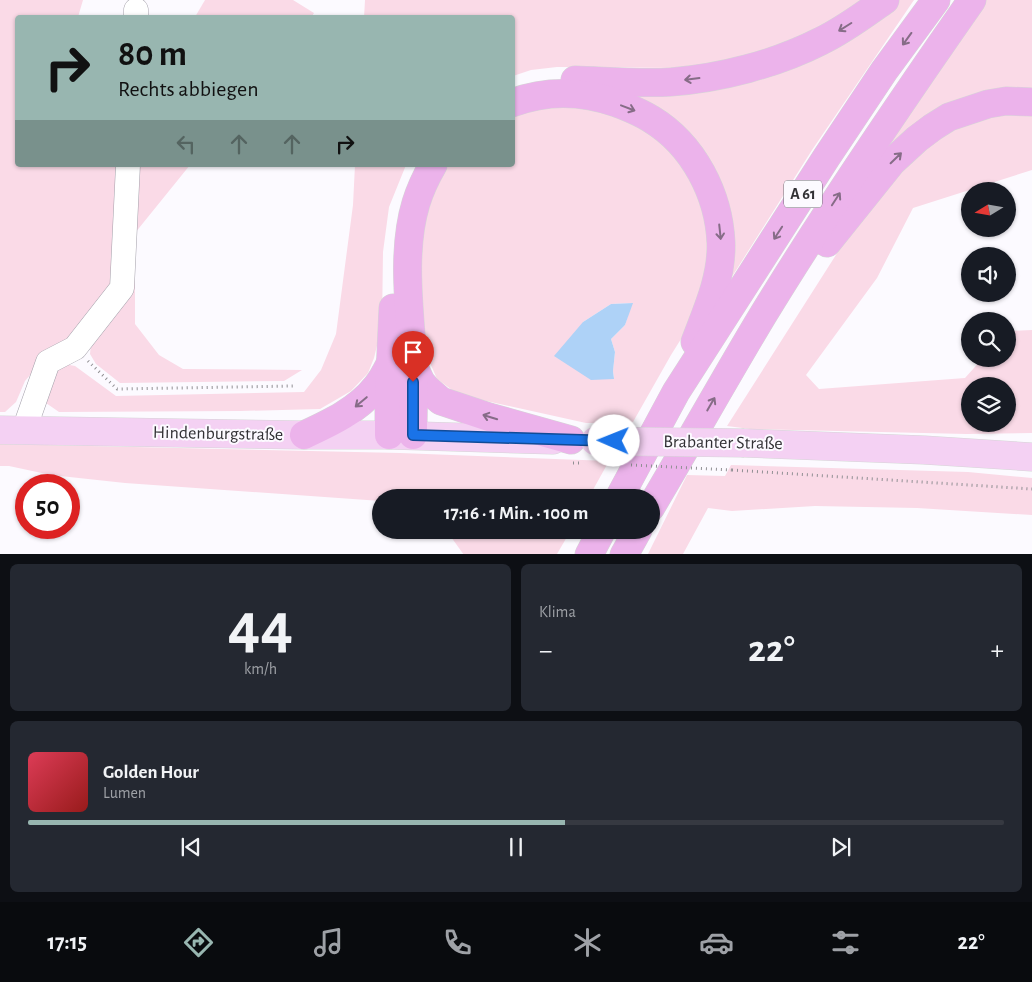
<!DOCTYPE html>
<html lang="de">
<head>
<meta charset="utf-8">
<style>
  body { margin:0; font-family:"Alegreya Sans",sans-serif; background:#242831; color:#f1f3f6; height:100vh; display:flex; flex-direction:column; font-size:19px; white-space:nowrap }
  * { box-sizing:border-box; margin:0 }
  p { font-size:16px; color:#9ea1a6 }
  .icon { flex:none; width:28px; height:28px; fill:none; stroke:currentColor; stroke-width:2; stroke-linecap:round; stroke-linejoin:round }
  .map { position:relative; height:554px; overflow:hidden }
  .details { display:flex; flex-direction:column; gap:10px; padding:10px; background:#0d0f14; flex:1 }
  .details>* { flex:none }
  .guide { position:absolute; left:15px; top:15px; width:500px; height:152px; border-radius:5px; box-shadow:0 1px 4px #0004; background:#98b6b0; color:#111; overflow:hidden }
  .needle { width:32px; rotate:259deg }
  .controls { position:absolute; left:961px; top:182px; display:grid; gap:10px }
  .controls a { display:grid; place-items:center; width:55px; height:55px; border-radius:50%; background:#171b24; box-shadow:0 1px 4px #0004; font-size:25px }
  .speed { position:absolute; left:15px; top:474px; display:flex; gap:10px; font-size:25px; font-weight:700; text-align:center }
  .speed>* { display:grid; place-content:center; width:65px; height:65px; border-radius:50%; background:#171b24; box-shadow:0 1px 4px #0004; line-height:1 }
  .speed .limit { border:8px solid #d22; background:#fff; color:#111 }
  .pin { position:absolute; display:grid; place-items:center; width:42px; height:42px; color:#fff; margin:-51px -21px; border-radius:50% 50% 50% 0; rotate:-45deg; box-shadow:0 0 5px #0007 }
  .pin .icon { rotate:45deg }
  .me { position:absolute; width:55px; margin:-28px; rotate:271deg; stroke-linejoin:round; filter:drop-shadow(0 0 4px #0008) }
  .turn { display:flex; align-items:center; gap:18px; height:105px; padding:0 20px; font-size:22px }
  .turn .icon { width:65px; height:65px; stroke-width:2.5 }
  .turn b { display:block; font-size:35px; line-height:42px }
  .lanes { display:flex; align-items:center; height:48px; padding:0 20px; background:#0003; justify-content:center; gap:25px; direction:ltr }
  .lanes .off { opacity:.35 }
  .big { font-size:38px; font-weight:600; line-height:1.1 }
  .details .card { flex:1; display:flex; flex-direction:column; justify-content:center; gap:8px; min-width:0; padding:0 18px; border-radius:8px; background:#242831 }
  .details .dial { align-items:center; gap:0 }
  .dial b { font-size:65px; line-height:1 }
  .song { display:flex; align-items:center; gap:15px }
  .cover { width:60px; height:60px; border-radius:8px; background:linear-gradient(135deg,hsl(350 70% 55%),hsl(0 70% 35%)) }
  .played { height:5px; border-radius:2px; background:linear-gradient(90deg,#98b6b0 55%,#363941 55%) }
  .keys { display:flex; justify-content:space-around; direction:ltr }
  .heat { display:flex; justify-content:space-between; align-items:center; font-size:28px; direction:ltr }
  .details .tiles { flex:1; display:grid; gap:10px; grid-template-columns:1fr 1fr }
  .card:last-child { grid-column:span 2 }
  .trip { position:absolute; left:372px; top:489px; width:288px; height:50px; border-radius:25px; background:#171b24; box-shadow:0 1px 4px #0004; font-weight:600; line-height:50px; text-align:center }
  .dock { display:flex; height:80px; justify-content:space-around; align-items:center; background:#090b0e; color:#9ea1a6 }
  .dock .icon { width:35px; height:35px }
  .dock .current { color:#98b6b0 }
  .dock b { font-size:22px; color:#f1f3f6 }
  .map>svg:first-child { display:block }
  .green { fill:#fadae7; fill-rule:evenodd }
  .water { fill:#aed2f7 }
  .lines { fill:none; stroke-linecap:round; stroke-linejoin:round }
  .minor-casing { stroke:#a3a0aa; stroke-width:25 }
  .major-casing { stroke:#d6d6d7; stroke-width:29 }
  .highway-casing { stroke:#d6d6d7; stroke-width:29 }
  .path { stroke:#908f93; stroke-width:3; stroke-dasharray:1 4; stroke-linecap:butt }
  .minor { stroke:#fff; stroke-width:24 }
  .major { stroke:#f4d1f3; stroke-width:28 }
  .highway { stroke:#ecb3eb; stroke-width:28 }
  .major-bridge-casing { stroke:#d6d6d7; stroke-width:29; stroke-linecap:butt }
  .path-bridge { stroke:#908f93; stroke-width:3; stroke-dasharray:1 4; stroke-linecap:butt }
  .major-bridge { stroke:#f4d1f3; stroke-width:28 }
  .oneway { stroke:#866c87 }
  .route-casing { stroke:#114b97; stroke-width:12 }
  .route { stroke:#1a73e8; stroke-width:9 }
  .labels { text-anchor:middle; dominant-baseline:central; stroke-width:4; stroke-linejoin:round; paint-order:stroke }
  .shield { fill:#fcfaff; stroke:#6f6d72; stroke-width:1 }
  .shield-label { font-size:16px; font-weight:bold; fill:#323135 }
  .street-label { font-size:18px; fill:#323135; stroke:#fcfaff }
</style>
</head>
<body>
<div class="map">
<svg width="1032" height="555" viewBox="0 0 1032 555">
  <rect width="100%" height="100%" fill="#fcfaff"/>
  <g class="green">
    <polygon points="0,0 83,0 78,17 18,18 18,165 120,165 110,286 95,318 48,354 25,381 16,402 5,412 0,412"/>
    <polygon points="205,0 293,0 314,13 311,18 195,17"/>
    <polygon points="365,0 863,0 826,24 794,40 732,61 679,68 557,67 531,70 513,76 512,18 364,18"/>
    <polygon points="897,0 914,0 812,150 728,283 701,158 600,90 701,86"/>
    <polygon points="984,0 1032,0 1032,97 1003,95 871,170"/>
    <path d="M 572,104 L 618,115 L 660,137 L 695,182 L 706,213 L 712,251 L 691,323 L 671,355 L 633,422 L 630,423 L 586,423 L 459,395 L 437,379 L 422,344 L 421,254 L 424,223 L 437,184 L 447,165 L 512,165 L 513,116 L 538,108 ZM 632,303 L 625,325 L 611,339 L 615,352 L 613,371 L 614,378 L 583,322 L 611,304 Z"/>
    <path d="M 1032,113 L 1032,170 L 913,208 L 877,278 L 806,375 L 819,389 L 965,378 L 982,359 L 1008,359 L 1008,331 L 1032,330 L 1032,433 L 967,434 L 750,429 L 727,426 L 841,247 L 892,181 L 916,157 L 947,132 L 995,114 ZM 970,386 L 1008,386 L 1008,424 L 970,424 Z"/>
    <polygon points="137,165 190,165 135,233 135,324 159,355 183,369 302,370 284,381 120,383 96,364 90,354 91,344 114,317"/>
    <polygon points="355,165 406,165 389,207 383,252 382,325 374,358 368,373 351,391 320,409 240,411 59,412 46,403 43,390 53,370 64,364 75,366 116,396 304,392 321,370 336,334 353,205"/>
    <polygon points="0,444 400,453 609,461 589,497 381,498 381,501 125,483 51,475 9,466 0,466"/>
    <polygon points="731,465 968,472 1032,478 1032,515 917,508 815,506 732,511 708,508 683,554 648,554 687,475 725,476"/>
    <polygon points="446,530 571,530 557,554 464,555"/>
  </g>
  <polygon class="water" points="633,303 625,325 611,339 615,352 613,371 614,379 591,380 554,356 583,322 611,304"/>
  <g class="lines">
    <defs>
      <g id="minor">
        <polyline points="136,18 136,10"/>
        <polyline points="24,430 48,362 75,348 122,288 128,165"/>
      </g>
      <g id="major">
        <polyline points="0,430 304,435 389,435 553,440"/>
        <polyline points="744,443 924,450 1032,457"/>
      </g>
      <g id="highway">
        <path d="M 575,80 C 607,81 639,84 671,82 C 721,78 776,64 821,41 C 844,30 865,14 885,0"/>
        <path d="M 512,103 C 546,90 583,91 617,103 C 629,108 640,112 651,119 C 694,145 719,195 721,243 C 722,278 707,310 695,342"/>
        <polyline points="827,243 892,162 917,139 933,127 949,117 988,104 1006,101 1032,102"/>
        <polyline points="413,365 421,382 427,389 441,401 489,417 571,440"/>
        <path d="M 304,435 C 330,423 358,410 376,387 C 382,380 386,372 390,364"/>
        <polyline points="389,435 389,397 393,308"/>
        <path d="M 413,435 C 413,411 414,387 413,363 C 410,312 401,252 416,203 C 420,190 426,177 433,165"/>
        <polyline points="619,498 676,392 826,158 884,71 936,0"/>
        <path d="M 651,507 C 689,443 725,378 763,315 C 829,207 900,103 972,0"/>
        <polyline points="589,555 602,530"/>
        <polyline points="624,555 638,530"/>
      </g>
    </defs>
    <use href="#minor" class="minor-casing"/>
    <use href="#major" class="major-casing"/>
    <use href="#highway" class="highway-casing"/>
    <g class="path">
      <polyline points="88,361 117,389 294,386"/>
      <polyline points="573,463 583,463"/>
      <polyline points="732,470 1032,489"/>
    </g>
    <use href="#minor" class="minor"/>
    <use href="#major" class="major"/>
    <use href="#highway" class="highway"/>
    <defs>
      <polyline id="major-bridge" points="595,441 744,443"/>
    </defs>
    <use href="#major-bridge" class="major-bridge-casing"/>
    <polyline class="path-bridge" points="631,465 732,470"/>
    <use href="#major-bridge" class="major-bridge"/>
  </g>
  <defs><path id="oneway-shaft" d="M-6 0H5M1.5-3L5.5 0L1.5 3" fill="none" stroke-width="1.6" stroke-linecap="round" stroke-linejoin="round" transform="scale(1.25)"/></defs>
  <g class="oneway">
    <use href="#oneway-shaft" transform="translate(845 27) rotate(148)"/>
    <use href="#oneway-shaft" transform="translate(907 39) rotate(126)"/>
    <use href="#oneway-shaft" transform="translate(692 79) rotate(173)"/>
    <use href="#oneway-shaft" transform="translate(628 108) rotate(21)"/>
    <use href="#oneway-shaft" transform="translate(896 158) rotate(-44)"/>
    <use href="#oneway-shaft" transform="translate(836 199) rotate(-57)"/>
    <use href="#oneway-shaft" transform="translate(720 232) rotate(84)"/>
    <use href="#oneway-shaft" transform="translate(778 233) rotate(123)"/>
    <use href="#oneway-shaft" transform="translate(361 402) rotate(140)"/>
    <use href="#oneway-shaft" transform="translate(711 404) rotate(-60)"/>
    <use href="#oneway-shaft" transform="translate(490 417) rotate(-163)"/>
  </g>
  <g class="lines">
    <defs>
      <polyline id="route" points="413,382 413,435 614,441"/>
    </defs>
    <use href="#route" class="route-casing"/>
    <use href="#route" class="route"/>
  </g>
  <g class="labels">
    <rect class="shield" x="784" y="180.5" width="38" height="27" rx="4"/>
    <g class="shield-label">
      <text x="803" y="194">A 61</text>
    </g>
    <g class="street-label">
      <text transform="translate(218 434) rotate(1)">Hindenburgstraße</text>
      <text transform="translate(723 443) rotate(1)">Brabanter Straße</text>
    </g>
  </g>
</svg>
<div class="controls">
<a><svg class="needle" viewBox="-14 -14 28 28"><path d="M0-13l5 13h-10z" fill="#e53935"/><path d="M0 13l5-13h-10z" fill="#9ea1a6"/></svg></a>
<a><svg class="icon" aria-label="sound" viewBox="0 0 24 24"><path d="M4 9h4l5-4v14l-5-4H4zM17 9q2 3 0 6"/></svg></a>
<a><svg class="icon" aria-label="search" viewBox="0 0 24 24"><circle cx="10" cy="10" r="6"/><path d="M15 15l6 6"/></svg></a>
<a><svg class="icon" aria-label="layers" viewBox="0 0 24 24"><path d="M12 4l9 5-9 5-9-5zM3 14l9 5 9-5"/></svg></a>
</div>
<div class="speed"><div class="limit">50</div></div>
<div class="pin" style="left:413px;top:382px;background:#d93025"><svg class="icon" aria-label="arrive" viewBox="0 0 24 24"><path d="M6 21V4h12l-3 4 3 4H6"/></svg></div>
<svg class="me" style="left:614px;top:441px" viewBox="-20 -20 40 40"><circle r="19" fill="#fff"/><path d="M0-13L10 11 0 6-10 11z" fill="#1a73e8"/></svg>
<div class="trip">17:16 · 1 Min. · 100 m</div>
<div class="guide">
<div class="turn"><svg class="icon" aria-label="right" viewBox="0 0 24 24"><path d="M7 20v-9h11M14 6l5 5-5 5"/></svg><div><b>80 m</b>Rechts abbiegen</div></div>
<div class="lanes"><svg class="icon off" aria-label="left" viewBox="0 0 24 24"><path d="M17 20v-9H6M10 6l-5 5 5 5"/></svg><svg class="icon off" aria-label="ahead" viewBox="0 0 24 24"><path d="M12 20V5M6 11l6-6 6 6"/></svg><svg class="icon off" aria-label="ahead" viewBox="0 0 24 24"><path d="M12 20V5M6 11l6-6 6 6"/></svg><svg class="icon" aria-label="right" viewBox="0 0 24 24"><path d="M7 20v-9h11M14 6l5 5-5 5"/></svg></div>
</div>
</div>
<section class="details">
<div class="tiles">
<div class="card dial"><b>44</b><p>km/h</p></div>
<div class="card"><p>Klima</p>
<div class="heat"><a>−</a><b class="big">22°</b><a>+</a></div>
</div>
<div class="card">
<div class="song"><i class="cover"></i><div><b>Golden Hour</b><p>Lumen</p></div></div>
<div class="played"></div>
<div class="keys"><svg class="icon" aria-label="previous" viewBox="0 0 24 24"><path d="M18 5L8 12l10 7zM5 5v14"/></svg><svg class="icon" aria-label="pause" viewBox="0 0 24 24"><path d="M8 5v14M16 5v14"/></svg><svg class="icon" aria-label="next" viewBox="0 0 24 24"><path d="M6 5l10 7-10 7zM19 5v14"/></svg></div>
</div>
</div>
</section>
<nav class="dock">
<b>17:15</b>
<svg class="icon current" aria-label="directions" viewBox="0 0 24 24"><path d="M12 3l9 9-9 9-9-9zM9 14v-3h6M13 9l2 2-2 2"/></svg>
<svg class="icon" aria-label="music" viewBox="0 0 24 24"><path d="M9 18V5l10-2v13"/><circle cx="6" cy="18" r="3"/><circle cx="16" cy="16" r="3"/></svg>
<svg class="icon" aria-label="phone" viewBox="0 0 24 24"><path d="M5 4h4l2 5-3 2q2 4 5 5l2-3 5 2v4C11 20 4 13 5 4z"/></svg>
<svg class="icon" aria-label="climate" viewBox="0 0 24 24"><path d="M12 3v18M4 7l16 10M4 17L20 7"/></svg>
<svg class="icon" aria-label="car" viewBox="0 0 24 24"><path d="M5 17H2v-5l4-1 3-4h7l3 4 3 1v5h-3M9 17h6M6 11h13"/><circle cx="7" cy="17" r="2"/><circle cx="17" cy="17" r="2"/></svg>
<svg class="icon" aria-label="filters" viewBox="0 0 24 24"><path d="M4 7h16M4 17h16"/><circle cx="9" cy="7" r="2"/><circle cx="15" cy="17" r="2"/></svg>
<b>22°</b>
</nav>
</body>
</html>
